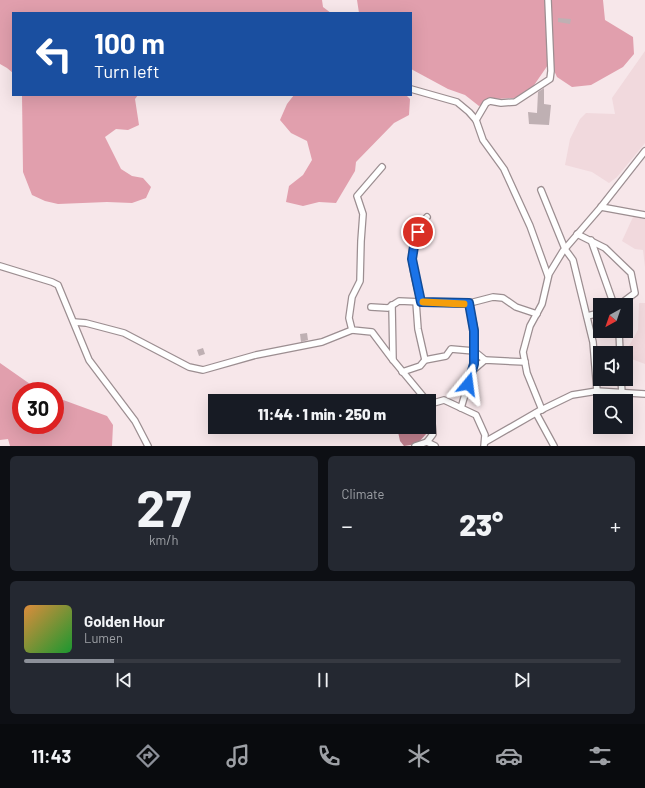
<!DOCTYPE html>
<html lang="en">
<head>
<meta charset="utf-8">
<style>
  body { margin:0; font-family:Barlow,sans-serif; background:#242831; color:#f1f3f6; height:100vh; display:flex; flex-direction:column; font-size:15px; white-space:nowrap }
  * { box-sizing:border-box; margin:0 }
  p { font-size:13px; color:#9ea1a6 }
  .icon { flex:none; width:22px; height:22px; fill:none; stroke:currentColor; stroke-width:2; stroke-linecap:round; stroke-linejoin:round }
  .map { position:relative; height:446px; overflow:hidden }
  .details { display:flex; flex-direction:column; gap:10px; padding:10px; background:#0d0f14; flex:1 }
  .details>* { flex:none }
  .hud { position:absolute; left:12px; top:12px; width:400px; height:84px; border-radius:0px; box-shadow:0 4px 16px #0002; background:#1a4fa0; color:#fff; overflow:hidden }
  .needle { width:26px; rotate:220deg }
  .tools { position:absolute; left:593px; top:298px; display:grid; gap:8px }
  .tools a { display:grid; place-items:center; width:40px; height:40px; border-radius:0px; background:#171b24; box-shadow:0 4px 16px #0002; font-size:20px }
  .speed { position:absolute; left:12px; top:382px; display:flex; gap:8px; font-size:20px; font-weight:700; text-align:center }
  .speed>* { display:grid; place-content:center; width:52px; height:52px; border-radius:50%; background:#171b24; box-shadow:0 4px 16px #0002; line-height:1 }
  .speed .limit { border:6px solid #d22; background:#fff; color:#111 }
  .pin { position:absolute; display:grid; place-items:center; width:34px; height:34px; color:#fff; margin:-17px; border:2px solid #fff; border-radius:50%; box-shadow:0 1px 4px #0007 }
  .me { position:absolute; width:44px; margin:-22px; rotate:16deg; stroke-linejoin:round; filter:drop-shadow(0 0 3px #0008) }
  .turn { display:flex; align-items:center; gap:14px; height:84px; padding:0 16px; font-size:18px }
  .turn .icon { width:52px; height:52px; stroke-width:2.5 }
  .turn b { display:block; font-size:28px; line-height:34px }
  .big { font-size:30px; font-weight:800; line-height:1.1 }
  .details .card { flex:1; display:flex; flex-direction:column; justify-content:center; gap:6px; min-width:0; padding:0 14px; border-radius:6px; background:#242831 }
  .details .dial { align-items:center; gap:0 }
  .dial b { font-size:52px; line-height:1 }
  .song { display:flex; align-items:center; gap:12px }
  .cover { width:48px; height:48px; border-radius:6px; background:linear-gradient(135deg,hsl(30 70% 55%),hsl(130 70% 35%)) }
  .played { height:4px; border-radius:2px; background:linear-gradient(90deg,#8c9099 15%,#363941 15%) }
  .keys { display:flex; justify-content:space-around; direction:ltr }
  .heat { display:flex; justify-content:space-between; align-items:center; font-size:22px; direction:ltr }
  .details .tiles { flex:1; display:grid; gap:10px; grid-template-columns:1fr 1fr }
  .card:last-child { grid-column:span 2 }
  .trip { position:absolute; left:208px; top:394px; width:228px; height:40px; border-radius:0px; background:#171b24; box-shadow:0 4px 16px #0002; font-weight:800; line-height:40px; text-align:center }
  .tabs { display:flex; height:64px; justify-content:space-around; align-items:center; background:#090b0e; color:#9ea1a6 }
  .tabs .icon { width:28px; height:28px }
  .tabs .selected { color:#8c9099 }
  .tabs b { font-size:18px; color:#f1f3f6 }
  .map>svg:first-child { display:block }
  .built { fill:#f1d9dd }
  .forest { fill:#e19fad }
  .water { fill:#bd7e8c }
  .building { fill:#bfb0b3 }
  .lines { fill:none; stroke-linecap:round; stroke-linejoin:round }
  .minor-casing { stroke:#9c8e91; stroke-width:8 }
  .minor { stroke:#fff; stroke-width:5.5 }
  .route-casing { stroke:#114b97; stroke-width:10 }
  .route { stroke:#1a73e8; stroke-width:7 }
  .slow { stroke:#f59e0b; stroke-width:7 }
</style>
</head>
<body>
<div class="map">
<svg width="645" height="446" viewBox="0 0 645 446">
  <rect width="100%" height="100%" fill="#f7e7ea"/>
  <g class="built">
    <polygon points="645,51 645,143 617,177 609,183 592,172 565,165 570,139 580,119 586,113 615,114 612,98"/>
    <polygon points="639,210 645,212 645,267 643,250 635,249 622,241 633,217"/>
    <polygon points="639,303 645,303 645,364 626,357 626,353 625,353 638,330"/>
  </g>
  <g class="forest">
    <polygon points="0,0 322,0 323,7 331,13 13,13 13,73 7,68 0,64"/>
    <polygon points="357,0 603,0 605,20 633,37 634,54 623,67 591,85 572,87 557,77 550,62 530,91 514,98 496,99 479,106 465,95 448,89 411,69 411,13 359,13"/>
    <polygon points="22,95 138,95 135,99 139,125 128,130 116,129 105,137 121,169 132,176 143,178 151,187 146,198 132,203 107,202 58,204 45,201 32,195 23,172"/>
    <polygon points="294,95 406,95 410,99 409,115 394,123 356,162 355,171 336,203 319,202 303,206 286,202 289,186 303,175 312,160 307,141 291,133 280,120 287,104"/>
    <polygon points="0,363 40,391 21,391 21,425 55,425 55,397 107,416 113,425 112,446 10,446 8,439 0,440"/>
  </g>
  <polygon class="water" points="397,427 428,427 428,432 417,444 404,446 400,441"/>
  <g class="building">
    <polygon points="558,18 571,19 570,24 558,22"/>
    <polygon points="544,88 544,104 551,105 549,125 529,124 528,112 537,113 538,92"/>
    <polygon points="307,333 308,340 301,342 300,334"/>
    <polygon points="203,348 205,354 199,356 197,350"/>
  </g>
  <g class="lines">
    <defs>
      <g id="minor">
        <polyline points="411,89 457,102 469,112 476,120 483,140 504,169 530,226 548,276"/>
        <polyline points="476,120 486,103 490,101 501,103 515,102 550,79 551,71 548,0"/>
        <polyline points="382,167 357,196 363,214 361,241 360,281 352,297 349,318 352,330 372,332 393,360 427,401"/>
        <polyline points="541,190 565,249 573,260 593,342 597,391"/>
        <polyline points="601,207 645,215"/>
        <polyline points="577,234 605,248 631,273 635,293 619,305"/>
        <polyline points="591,240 614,305"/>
        <polyline points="0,266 52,282 58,285 89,360 135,421 148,446"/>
        <polyline points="416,302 418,329 425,360"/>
        <path d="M 421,302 C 418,290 412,270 412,258 C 412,244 417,227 427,217"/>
        <polyline points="392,305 393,360"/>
        <polyline points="371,307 388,308 399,301 466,304 493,297 503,298 516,307 537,314"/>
        <polyline points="587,316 600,313"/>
        <polyline points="74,322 86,323 124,333 189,367 203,370 256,355 322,342 352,330"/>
        <polyline points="619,331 620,353"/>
        <polyline points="402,372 420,366 425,360 446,356 451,349 474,351 485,360"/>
        <polyline points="471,372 485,360 525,362"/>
        <polyline points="621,379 622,393"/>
        <polyline points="461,408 474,364 475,331 469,303"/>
        <polyline points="542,410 527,373 523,352 530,326 542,304 549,274 563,251 601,207 645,151"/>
        <polyline points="536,413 554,446"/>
        <polyline points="427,442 435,446"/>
        <polyline points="485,442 539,411 572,395 597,391 645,394"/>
        <polyline points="415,446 427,442 433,434 430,404 444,400 476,415 485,435 484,446"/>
      </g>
    </defs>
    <use href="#minor" class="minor-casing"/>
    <use href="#minor" class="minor"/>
  </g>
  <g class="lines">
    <defs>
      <polyline id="route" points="418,232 415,240 412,259 421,302 469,303 474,331 474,364 468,384"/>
    </defs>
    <use href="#route" class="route-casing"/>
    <use href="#route" class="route"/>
    <polyline class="slow" points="423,302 464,304"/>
  </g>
</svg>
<div class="tools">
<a><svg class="needle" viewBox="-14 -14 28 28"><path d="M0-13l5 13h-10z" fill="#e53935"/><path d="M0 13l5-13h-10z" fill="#9ea1a6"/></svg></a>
<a><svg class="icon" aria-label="sound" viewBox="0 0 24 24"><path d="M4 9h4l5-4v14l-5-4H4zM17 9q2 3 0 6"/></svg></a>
<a><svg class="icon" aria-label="search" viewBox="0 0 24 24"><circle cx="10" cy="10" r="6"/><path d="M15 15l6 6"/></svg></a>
</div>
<div class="speed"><div class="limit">30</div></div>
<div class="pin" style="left:418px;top:232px;background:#d93025"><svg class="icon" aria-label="arrive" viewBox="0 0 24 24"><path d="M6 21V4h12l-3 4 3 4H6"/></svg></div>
<svg class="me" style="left:468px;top:384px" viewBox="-20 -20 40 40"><path d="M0-17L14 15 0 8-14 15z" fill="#1a73e8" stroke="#fff" stroke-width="4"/></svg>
<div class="trip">11:44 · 1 min · 250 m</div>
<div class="hud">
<div class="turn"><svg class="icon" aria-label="left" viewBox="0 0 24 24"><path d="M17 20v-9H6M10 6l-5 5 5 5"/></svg><div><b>100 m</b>Turn left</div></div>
</div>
</div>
<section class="details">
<div class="tiles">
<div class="card dial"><b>27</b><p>km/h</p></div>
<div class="card"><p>Climate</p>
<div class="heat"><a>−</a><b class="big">23°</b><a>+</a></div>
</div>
<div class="card">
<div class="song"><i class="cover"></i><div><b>Golden Hour</b><p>Lumen</p></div></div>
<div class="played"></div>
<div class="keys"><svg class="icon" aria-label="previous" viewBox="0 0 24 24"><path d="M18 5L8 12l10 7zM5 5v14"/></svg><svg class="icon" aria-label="pause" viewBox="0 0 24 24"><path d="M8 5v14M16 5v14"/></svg><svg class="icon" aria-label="next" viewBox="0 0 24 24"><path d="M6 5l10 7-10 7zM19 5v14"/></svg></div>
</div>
</div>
</section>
<nav class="tabs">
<b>11:43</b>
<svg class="icon selected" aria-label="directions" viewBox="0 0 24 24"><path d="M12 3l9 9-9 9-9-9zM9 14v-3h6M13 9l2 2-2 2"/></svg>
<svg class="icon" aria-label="music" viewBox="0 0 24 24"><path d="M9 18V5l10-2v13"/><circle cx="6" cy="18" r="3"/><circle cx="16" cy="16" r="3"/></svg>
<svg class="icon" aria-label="phone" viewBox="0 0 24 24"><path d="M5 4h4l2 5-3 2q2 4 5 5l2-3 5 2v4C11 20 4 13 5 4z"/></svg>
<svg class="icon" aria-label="climate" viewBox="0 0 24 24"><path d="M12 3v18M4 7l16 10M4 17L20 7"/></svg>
<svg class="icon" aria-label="car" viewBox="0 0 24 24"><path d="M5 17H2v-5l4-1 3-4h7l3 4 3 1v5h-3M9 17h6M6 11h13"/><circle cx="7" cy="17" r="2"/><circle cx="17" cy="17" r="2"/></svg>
<svg class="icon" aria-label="filters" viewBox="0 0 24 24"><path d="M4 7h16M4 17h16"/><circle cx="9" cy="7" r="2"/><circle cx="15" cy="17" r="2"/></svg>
</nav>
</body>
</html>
